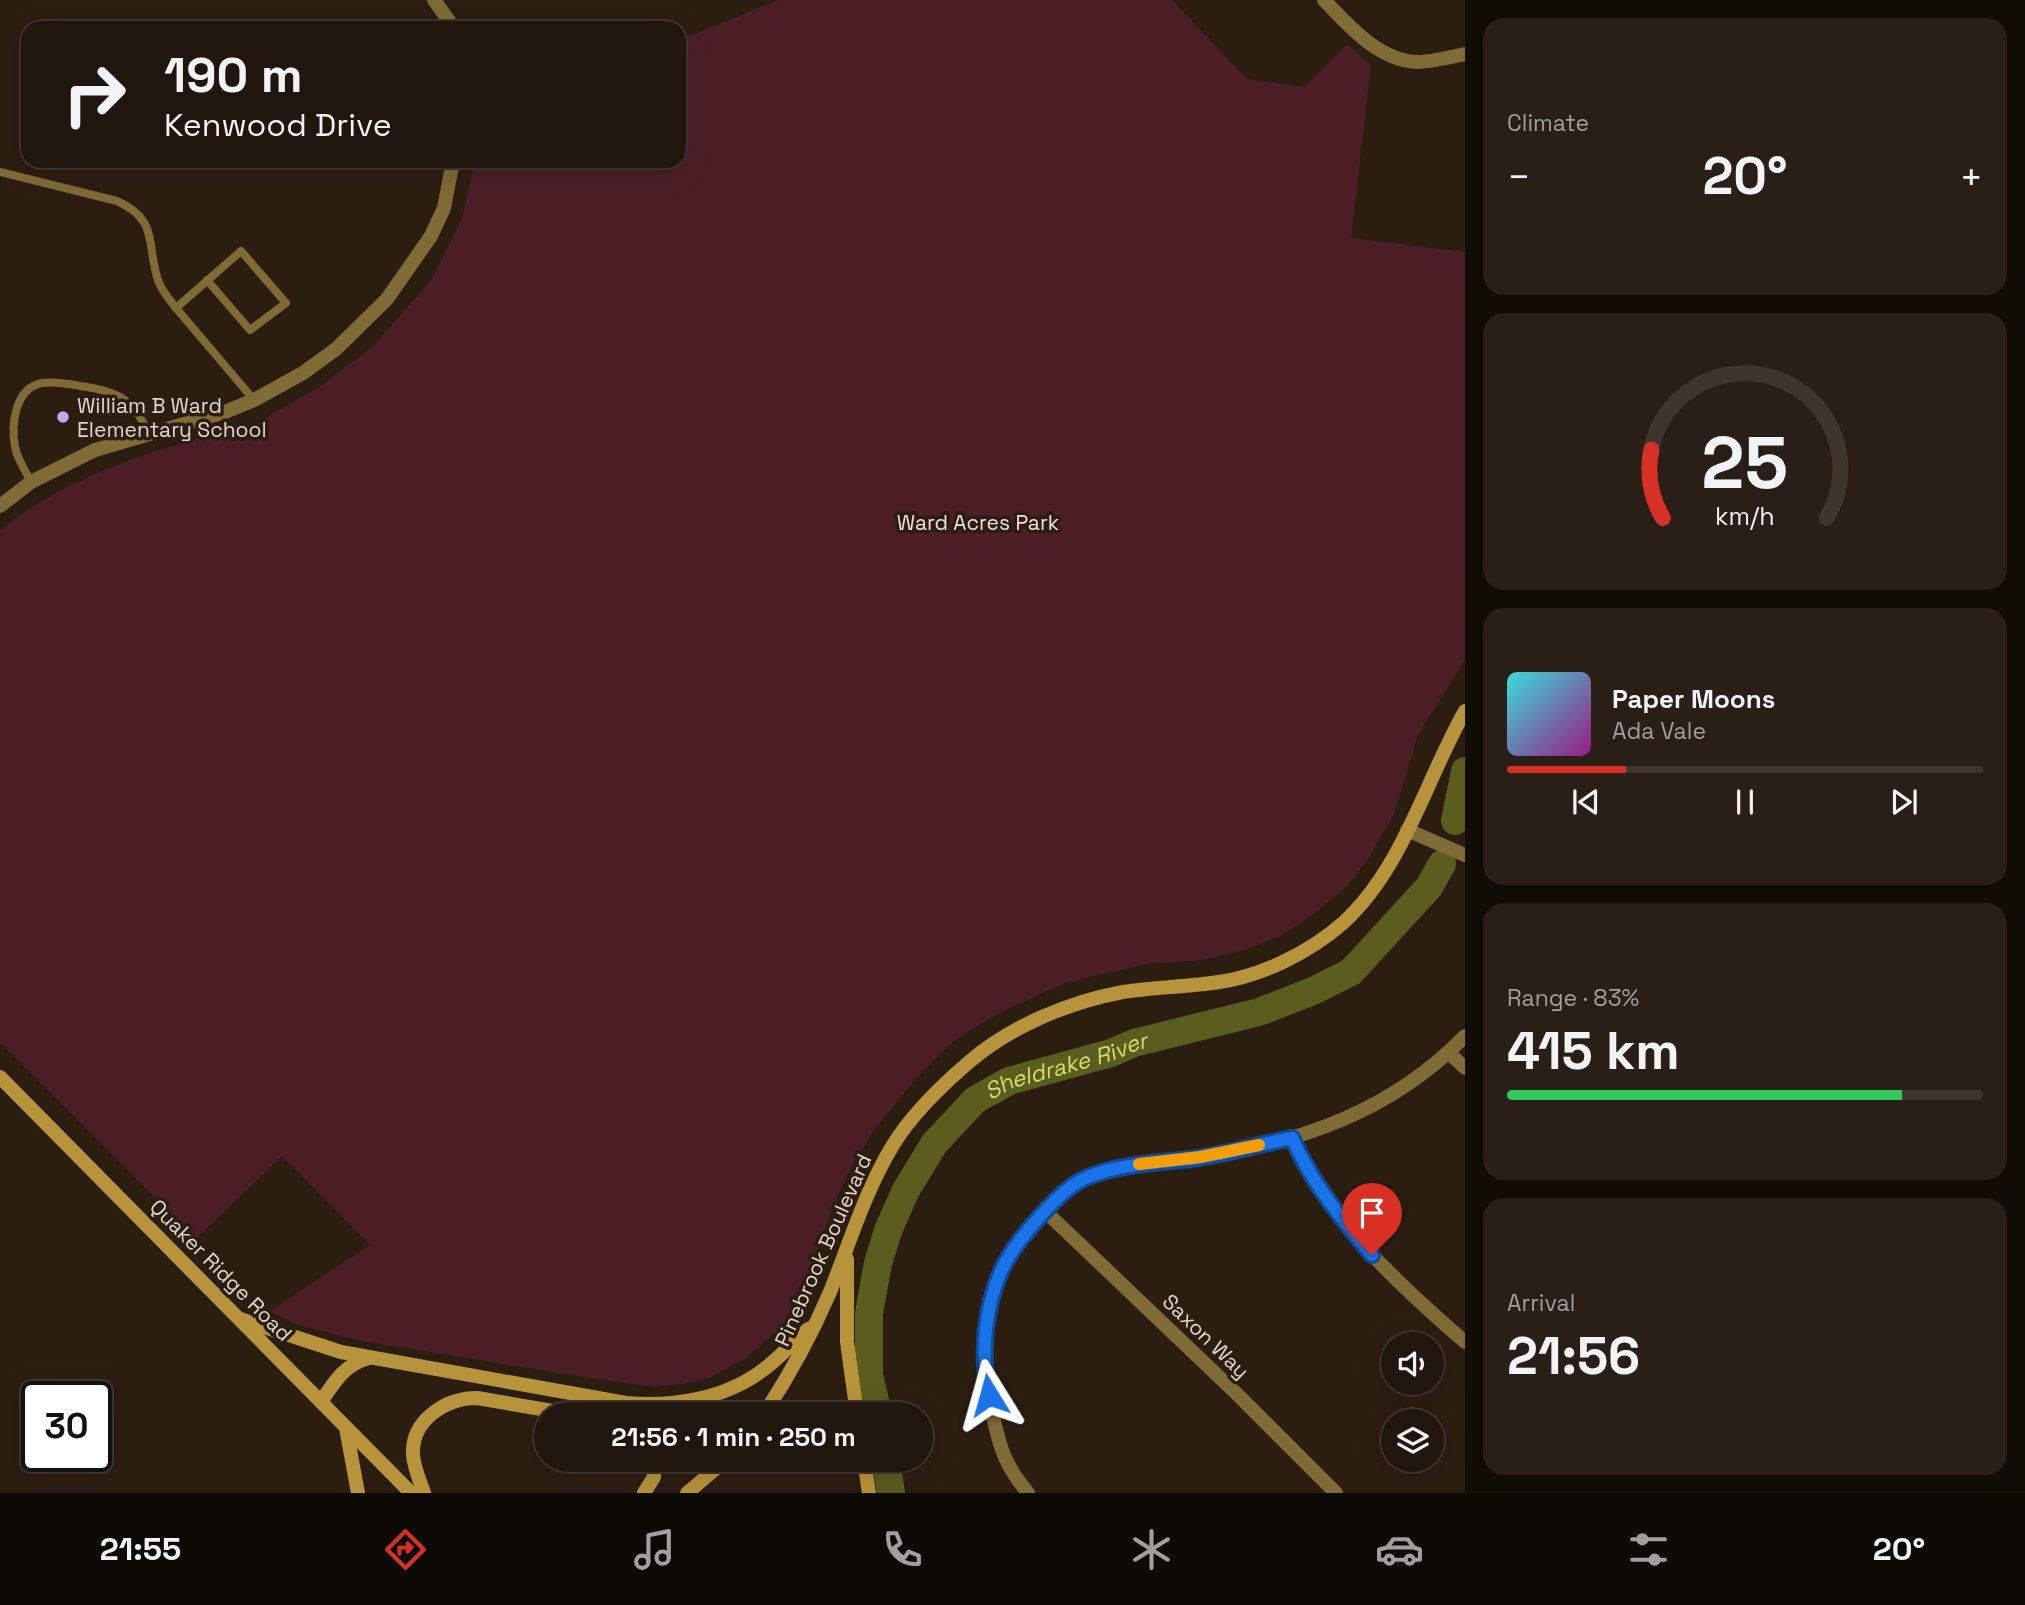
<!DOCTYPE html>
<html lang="en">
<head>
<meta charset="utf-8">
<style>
  body { margin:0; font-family:"Space Grotesk",sans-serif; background:#291f16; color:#f1f3f6; height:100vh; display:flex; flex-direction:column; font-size:26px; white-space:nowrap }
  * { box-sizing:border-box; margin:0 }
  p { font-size:23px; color:#a29f9d }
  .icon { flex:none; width:38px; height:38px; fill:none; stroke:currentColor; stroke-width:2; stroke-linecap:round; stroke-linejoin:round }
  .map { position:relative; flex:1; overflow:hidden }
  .sheet { display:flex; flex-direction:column; gap:18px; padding:18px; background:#120c07; width:560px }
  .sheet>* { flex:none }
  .guide { position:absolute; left:21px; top:21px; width:665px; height:147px; border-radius:21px; box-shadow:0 7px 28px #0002,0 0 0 2px #3e352e; background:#21160d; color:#f1f3f6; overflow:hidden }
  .fabs { position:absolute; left:1381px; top:1332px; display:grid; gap:14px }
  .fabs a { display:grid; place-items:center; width:63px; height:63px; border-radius:50%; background:#21160d; box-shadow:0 7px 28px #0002,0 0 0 2px #3e352e; font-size:35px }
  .speed { position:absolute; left:21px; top:1381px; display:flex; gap:14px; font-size:35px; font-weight:700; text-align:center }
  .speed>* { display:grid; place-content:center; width:91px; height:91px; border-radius:50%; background:#21160d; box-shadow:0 7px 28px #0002,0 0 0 2px #3e352e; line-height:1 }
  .speed .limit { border:4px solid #111; border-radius:10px; background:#fff; color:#111 }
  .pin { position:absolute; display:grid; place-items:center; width:60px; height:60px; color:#fff; margin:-72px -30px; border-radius:50% 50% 50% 0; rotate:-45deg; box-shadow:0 0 7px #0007 }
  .pin .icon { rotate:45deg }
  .me { position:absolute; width:77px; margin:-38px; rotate:352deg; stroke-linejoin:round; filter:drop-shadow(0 0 5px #0008) }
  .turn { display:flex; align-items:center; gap:24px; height:147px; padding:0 28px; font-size:32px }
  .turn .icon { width:91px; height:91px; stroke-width:2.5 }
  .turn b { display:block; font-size:49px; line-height:60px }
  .big { font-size:52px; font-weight:700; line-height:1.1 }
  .sheet .widget { flex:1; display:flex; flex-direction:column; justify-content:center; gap:10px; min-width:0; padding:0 24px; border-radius:21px; background:#291f16 }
  .sheet .dial { align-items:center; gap:0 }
  .dial svg { height:182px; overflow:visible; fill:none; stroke:#3e352e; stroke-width:7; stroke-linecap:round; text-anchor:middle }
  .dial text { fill:#f1f3f6; stroke:none }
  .song { display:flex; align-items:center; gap:21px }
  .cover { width:84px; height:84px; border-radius:10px; background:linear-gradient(135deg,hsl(180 70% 55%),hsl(310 70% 35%)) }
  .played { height:7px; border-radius:4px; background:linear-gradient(90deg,#d93025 25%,#3e352e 25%) }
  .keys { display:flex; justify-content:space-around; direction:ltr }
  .heat { display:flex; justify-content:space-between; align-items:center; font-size:38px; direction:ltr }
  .charge { height:10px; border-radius:5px; background:linear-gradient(90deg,#34c759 83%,#3e352e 0) }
  .trip { position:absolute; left:534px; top:1402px; width:399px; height:70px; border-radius:35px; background:#21160d; box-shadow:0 7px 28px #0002,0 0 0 2px #3e352e; font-weight:700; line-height:70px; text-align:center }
  .menu { display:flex; height:112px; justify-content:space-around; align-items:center; background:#0d0905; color:#a29f9d }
  .menu .icon { width:49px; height:49px }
  .menu .on { color:#d93025 }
  .menu b { font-size:32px; color:#f1f3f6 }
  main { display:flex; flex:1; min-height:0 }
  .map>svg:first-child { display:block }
  .park { fill:#4c1f27 }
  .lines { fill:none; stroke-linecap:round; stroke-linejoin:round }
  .river { stroke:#5a5d1d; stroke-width:28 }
  .lane { stroke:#806a36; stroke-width:8 }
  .street { stroke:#806a36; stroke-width:14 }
  .secondary { stroke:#b7933b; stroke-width:14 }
  .route-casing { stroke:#114b97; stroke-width:18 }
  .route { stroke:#1a73e8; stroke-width:12 }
  .slow { stroke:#f59e0b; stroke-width:12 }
  .poi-dot { fill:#bbaaf6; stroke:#2c1d11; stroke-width:2.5 }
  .labels { text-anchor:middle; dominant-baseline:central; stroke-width:7; stroke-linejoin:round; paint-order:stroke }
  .poi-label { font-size:21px; fill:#e0d6ce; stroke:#2c1d11; text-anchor:start }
  .park-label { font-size:21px; fill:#f6dde0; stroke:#2c1d11 }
  .street-label { font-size:21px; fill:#e0d6ce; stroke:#2c1d11 }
  .water-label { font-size:23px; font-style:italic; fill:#d5dc6c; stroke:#2c1d11 }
</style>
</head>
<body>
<main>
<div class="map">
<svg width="1465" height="1493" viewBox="0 0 1465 1493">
  <rect width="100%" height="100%" fill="#2c1d11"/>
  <path class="park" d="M 778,0 L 1172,0 L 1247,79 L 1304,87 L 1347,44 L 1371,65 L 1351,238 L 1465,252 L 1465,660 L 1418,735 L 1394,814 L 1369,858 L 1347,886 L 1314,914 L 1281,936 L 1242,951 L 1196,961 L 1150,963 L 1065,983 L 999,1013 L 955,1040 L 919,1075 L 874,1130 L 849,1172 L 829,1216 L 809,1278 L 794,1307 L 780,1328 L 745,1359 L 709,1378 L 683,1384 L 655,1387 L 590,1378 L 361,1341 L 295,1324 L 270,1311 L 370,1245 L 282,1156 L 196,1239 L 0,1042 L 0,531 C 67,474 157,451 239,426 L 242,431 L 316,389 L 372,347 L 431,281 L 462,219 L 475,161 L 679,161 L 679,40 Z"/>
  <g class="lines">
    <g class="river">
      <polyline points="1455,821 1465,771"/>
      <path id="s1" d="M 878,1414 L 869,1375 L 869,1313 L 878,1263 L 889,1228 L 906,1190 L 934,1144 L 975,1100 L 1009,1081 L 1111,1053 L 1134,1043 L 1259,1012 L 1313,991 L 1351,972 L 1429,887 L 1442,864"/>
      <polyline points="886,1460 891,1493"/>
    </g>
    <g class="lane">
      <path d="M 0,172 L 117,201 C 159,220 146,243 158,280 C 161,290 170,300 176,308"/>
      <polyline points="207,280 250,330 286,303 241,251 176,308 254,400"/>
      <path d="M 31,482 C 26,471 17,459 15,447 C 11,424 15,388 42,383 C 54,381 69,384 80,386 C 97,388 119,393 131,405 C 138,412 144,424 149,433"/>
    </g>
    <g class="street">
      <polyline points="434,0 454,28"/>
      <path d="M 1324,0 C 1349,26 1378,60 1416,62 C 1432,62 1450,57 1465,54"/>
      <polyline points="0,506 31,482 95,450 225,412 254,400 303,373 336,349 387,299 431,236 444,208 453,161"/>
      <polyline points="1407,830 1465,855"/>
      <polyline points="1449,1053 1465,1068"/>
      <path d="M 1292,1138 C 1328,1220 1398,1284 1465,1342"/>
      <polyline points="1045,1211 1237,1394 1336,1493"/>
      <path d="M 1028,1493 C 1004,1464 1000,1448 992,1412 C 990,1398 985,1384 984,1370 C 981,1311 1001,1258 1041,1215 C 1053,1202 1068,1186 1085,1178 C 1118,1161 1164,1163 1200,1158 C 1302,1142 1392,1111 1465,1036"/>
    </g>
    <g class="secondary">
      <polyline points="0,1077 411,1493"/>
      <polyline points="847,1259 847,1342 857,1414"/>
      <path d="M 240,1319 L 341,1352 L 626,1403 C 674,1407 724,1399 763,1370 C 779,1358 793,1343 808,1329"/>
      <path d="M 321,1402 C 334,1382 345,1364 369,1358"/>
      <path d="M 764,1414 C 789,1376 812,1334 830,1292 C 850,1242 865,1191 893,1145 C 912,1114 941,1086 969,1062 C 1011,1026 1069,1002 1123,992 C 1155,987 1187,987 1219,982 C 1262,976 1310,952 1343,923 C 1404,867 1425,781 1465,711"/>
      <polyline points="346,1428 358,1493"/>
      <polyline points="864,1460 869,1493"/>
      <path d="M 424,1493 C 420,1481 414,1468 413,1455 C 411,1420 446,1398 477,1398 L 570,1414"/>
      <polyline points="644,1493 654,1477 654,1460"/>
      <polyline points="687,1493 726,1460"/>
    </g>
  </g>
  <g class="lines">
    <defs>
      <path id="route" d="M 989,1395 C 980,1354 985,1303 1004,1265 C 1015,1244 1030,1227 1046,1210 C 1057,1198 1073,1183 1088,1177 C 1123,1163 1161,1163 1198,1158 C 1230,1153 1261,1144 1292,1138 C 1312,1183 1340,1217 1372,1255"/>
    </defs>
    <use href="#route" class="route-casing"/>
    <use href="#route" class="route"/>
    <polyline class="slow" points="1139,1164 1200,1157 1259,1145"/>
  </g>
  <circle class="poi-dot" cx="63" cy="417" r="7"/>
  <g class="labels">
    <g class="poi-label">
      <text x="77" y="405">William B Ward<tspan x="77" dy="24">Elementary School</tspan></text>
    </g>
    <g class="park-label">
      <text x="978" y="522">Ward Acres Park</text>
    </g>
    <g class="street-label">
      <text transform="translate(823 1250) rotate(-66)">Pinebrook Boulevard</text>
      <text transform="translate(221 1270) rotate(45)">Quaker Ridge Road</text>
      <text transform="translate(1206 1336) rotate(44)">Saxon Way</text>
    </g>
    <g class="water-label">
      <text stroke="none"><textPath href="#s1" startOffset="443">Sheldrake River</textPath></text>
    </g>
  </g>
</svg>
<div class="fabs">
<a><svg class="icon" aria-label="sound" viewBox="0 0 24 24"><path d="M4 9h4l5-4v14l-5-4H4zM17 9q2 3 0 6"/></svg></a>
<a><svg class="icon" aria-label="layers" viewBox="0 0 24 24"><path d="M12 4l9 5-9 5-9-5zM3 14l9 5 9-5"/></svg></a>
</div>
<div class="speed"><div class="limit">30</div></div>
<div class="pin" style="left:1372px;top:1255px;background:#d93025"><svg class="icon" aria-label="arrive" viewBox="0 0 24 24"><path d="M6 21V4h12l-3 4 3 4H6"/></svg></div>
<svg class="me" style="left:989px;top:1395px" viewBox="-20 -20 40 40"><path d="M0-17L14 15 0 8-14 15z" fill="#1a73e8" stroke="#fff" stroke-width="4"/></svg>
<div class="trip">21:56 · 1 min · 250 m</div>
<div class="guide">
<div class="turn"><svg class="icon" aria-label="right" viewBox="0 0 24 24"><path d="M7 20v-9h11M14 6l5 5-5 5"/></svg><div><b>190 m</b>Kenwood Drive</div></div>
</div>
</div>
<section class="sheet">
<div class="widget"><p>Climate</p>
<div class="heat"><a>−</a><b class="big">20°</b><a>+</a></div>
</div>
<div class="widget dial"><svg viewBox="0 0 100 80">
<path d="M14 69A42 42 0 1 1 86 69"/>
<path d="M14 69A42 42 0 0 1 9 39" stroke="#d93025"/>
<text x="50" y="56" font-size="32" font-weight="700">25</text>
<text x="50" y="72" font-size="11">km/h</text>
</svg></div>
<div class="widget">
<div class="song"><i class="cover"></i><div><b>Paper Moons</b><p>Ada Vale</p></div></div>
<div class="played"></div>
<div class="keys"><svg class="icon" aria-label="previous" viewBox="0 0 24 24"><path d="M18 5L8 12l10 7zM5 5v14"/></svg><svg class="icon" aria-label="pause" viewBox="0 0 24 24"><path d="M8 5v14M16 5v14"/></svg><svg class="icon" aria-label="next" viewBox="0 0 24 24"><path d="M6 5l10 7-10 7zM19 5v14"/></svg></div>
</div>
<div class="widget"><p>Range · 83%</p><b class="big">415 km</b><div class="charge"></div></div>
<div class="widget"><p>Arrival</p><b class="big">21:56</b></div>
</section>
</main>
<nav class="menu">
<b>21:55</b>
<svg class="icon on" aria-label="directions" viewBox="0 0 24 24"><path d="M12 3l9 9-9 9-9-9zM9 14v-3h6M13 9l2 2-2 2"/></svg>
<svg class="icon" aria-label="music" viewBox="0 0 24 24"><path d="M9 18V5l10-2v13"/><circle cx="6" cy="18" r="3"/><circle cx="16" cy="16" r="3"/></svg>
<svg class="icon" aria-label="phone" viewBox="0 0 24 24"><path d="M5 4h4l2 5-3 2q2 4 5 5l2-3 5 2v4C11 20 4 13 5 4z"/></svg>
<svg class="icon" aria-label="climate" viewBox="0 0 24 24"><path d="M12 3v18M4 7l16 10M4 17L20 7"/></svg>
<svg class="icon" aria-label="car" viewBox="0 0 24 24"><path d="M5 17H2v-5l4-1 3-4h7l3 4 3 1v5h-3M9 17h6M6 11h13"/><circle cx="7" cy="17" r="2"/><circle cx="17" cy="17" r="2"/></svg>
<svg class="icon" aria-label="filters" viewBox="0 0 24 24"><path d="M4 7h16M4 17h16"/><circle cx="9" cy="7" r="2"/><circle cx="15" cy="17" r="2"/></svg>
<b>20°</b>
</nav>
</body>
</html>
